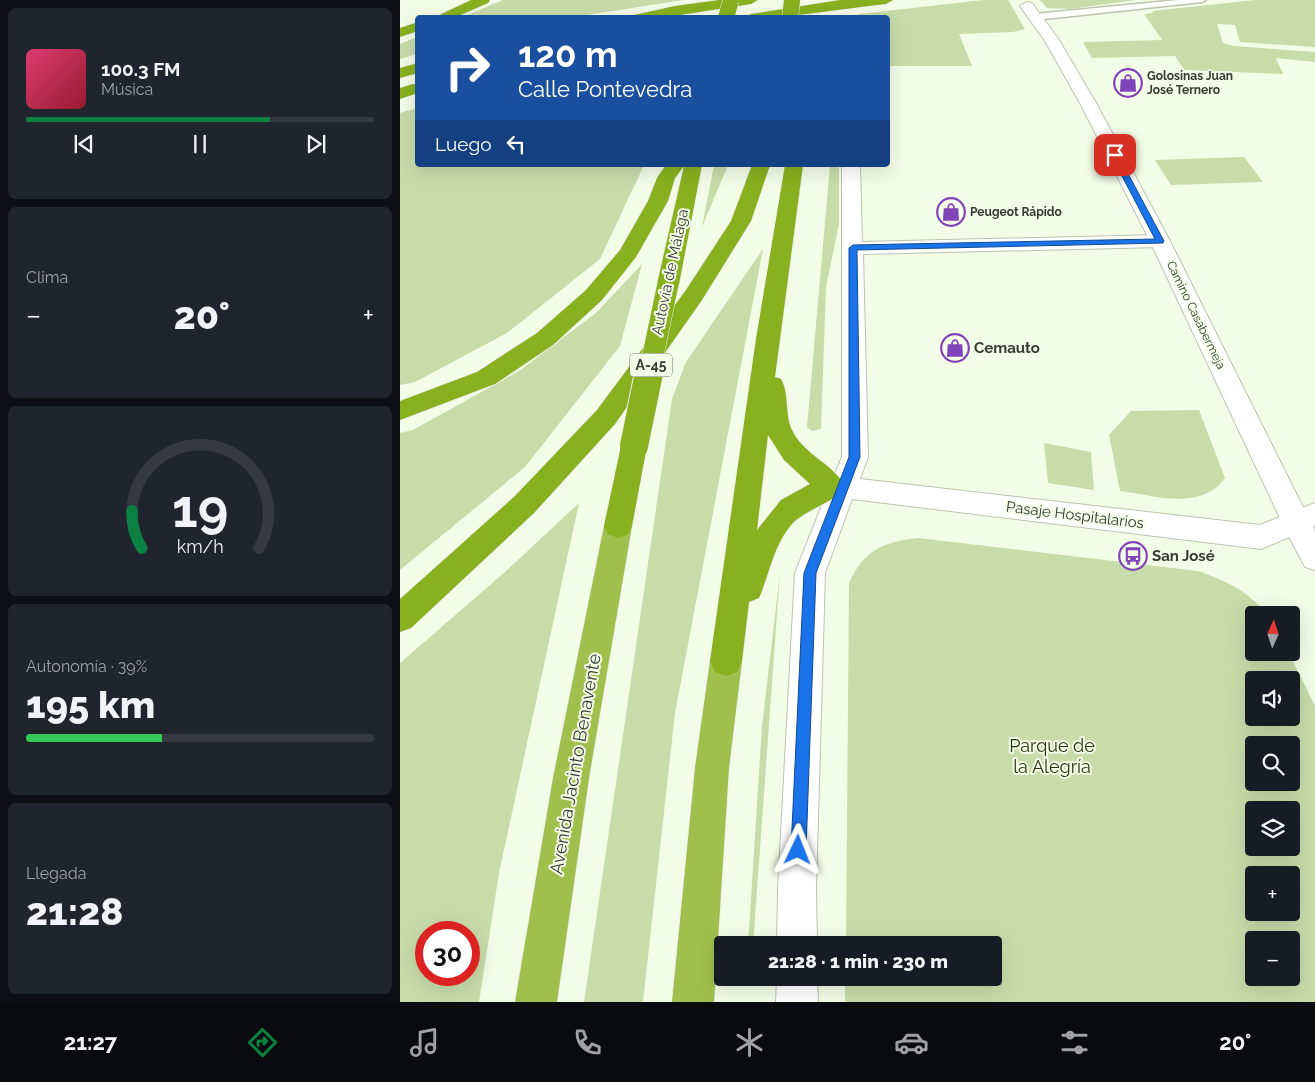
<!DOCTYPE html>
<html lang="es">
<head>
<meta charset="utf-8">
<style>
  body { margin:0; font-family:Raleway,sans-serif; background:#20242c; color:#f1f3f6; height:100vh; display:flex; flex-direction:column; font-size:19px; white-space:nowrap }
  * { box-sizing:border-box; margin:0 }
  p { font-size:16px; color:#9ea1a6 }
  .icon { flex:none; width:28px; height:28px; fill:none; stroke:currentColor; stroke-width:2; stroke-linecap:round; stroke-linejoin:round }
  .map { position:relative; flex:1; overflow:hidden }
  .drawer { display:flex; flex-direction:column; gap:8px; padding:8px; background:#0d0f14; width:400px }
  .drawer>* { flex:none }
  .hud { position:absolute; left:15px; top:15px; width:475px; height:152px; border-radius:5px; box-shadow:0 5px 20px #0002; background:#1a4fa0; color:#fff; overflow:hidden }
  .needle { width:32px; rotate:3deg }
  .tools { position:absolute; left:845px; top:606px; display:grid; gap:10px }
  .tools a { display:grid; place-items:center; width:55px; height:55px; border-radius:5px; background:#171b24; box-shadow:0 5px 20px #0002; font-size:25px }
  .speed { position:absolute; left:15px; top:921px; display:flex; gap:10px; font-size:25px; font-weight:700; text-align:center }
  .speed>* { display:grid; place-content:center; width:65px; height:65px; border-radius:50%; background:#171b24; box-shadow:0 5px 20px #0002; line-height:1 }
  .speed .limit { border:8px solid #d22; background:#fff; color:#111 }
  .pin { position:absolute; display:grid; place-items:center; width:42px; height:42px; color:#fff; margin:-21px; border-radius:10px; box-shadow:0 2px 8px #0006 }
  .me { position:absolute; width:55px; margin:-28px; rotate:2deg; stroke-linejoin:round; filter:drop-shadow(0 0 4px #0008) }
  .turn { display:flex; align-items:center; gap:18px; height:105px; padding:0 20px; font-size:22px }
  .turn .icon { width:65px; height:65px; stroke-width:2.5 }
  .turn b { display:block; font-size:35px; line-height:42px }
  .then { display:flex; align-items:center; height:48px; padding:0 20px; background:#0003; gap:10px; font-size:19px }
  .big { font-size:38px; font-weight:800; line-height:1.1 }
  .drawer .card { flex:1; display:flex; flex-direction:column; justify-content:center; gap:8px; min-width:0; padding:0 18px; border-radius:8px; background:#20242c }
  .drawer .dial { align-items:center; gap:0 }
  .dial svg { height:130px; overflow:visible; fill:none; stroke:#363941; stroke-width:7; stroke-linecap:round; text-anchor:middle }
  .dial text { fill:#f1f3f6; stroke:none }
  .song { display:flex; align-items:center; gap:15px }
  .cover { width:60px; height:60px; border-radius:8px; background:linear-gradient(135deg,hsl(340 70% 55%),hsl(350 70% 35%)) }
  .played { height:5px; border-radius:2px; background:linear-gradient(90deg,#0b8043 70%,#363941 70%) }
  .keys { display:flex; justify-content:space-around; direction:ltr }
  .heat { display:flex; justify-content:space-between; align-items:center; font-size:28px; direction:ltr }
  .charge { height:8px; border-radius:4px; background:linear-gradient(90deg,#34c759 39%,#363941 0) }
  .trip { position:absolute; left:314px; top:936px; width:288px; height:50px; border-radius:5px; background:#171b24; box-shadow:0 5px 20px #0002; font-weight:800; line-height:50px; text-align:center }
  .menu { display:flex; height:80px; justify-content:space-around; align-items:center; background:#090b0e; color:#9ea1a6 }
  .menu .icon { width:35px; height:35px }
  .menu .selected { color:#0b8043 }
  .menu b { font-size:22px; color:#f1f3f6 }
  main { display:flex; flex:1; min-height:0 }
  .map>svg:first-child { display:block }
  .green { fill:#c8dcaa; fill-rule:evenodd }
  .lines { fill:none; stroke-linecap:round; stroke-linejoin:round }
  .service-casing { stroke:#bcc4af; stroke-width:3 }
  .minor-casing { stroke:#bcc4af; stroke-width:2 }
  .secondary-casing { stroke:#bcc4af; stroke-width:2 }
  .trunk-casing { stroke:#efefef; stroke-width:2 }
  .motorway-casing { stroke:#efefef; stroke-width:2 }
  .service { fill:#fff; fill-rule:evenodd }
  .minor { fill:#fff; fill-rule:evenodd }
  .secondary { fill:#fff; fill-rule:evenodd }
  .trunk { fill:#9fc04c; fill-rule:evenodd }
  .motorway { fill:#87b11f; fill-rule:evenodd }
  .motorway-bridge-far2-casing { stroke:#efefef; stroke-width:17; stroke-linecap:butt }
  .motorway-bridge-far1-casing { stroke:#efefef; stroke-width:22; stroke-linecap:butt }
  .motorway-bridge-casing { stroke:#efefef; stroke-width:30; stroke-linecap:butt }
  .motorway-bridge-far2 { stroke:#87b11f; stroke-width:16 }
  .motorway-bridge-far1 { stroke:#87b11f; stroke-width:21 }
  .motorway-bridge { stroke:#87b11f; stroke-width:28 }
  .route { fill:#1a73e8; stroke:#114b97 }
  .labels { text-anchor:middle; dominant-baseline:central; stroke-width:4; stroke-linejoin:round; paint-order:stroke }
  .far-poi-label { font-size:12px; font-weight:bold; fill:#373b32; stroke:#f3fce6; text-anchor:start }
  .far-street-label { font-size:12px; fill:#373b32; stroke:#f3fce6 }
  .shield { fill:#f3fce6; stroke:#6f7568; stroke-width:1 }
  .shield-label { font-size:14px; font-weight:bold; fill:#373b32 }
  .street-label { font-size:15px; fill:#373b32; stroke:#f3fce6 }
  .poi-label { font-size:15px; font-weight:bold; fill:#373b32; stroke:#f3fce6; text-anchor:start }
  .near-park-label { font-size:18px; fill:#29370b; stroke:#f3fce6 }
  .near-street-label { font-size:18px; fill:#373b32; stroke:#f3fce6 }
</style>
</head>
<body>
<main>
<section class="drawer">
<div class="card">
<div class="song"><i class="cover"></i><div><b>100.3 FM</b><p>Música</p></div></div>
<div class="played"></div>
<div class="keys"><svg class="icon" aria-label="previous" viewBox="0 0 24 24"><path d="M18 5L8 12l10 7zM5 5v14"/></svg><svg class="icon" aria-label="pause" viewBox="0 0 24 24"><path d="M8 5v14M16 5v14"/></svg><svg class="icon" aria-label="next" viewBox="0 0 24 24"><path d="M6 5l10 7-10 7zM19 5v14"/></svg></div>
</div>
<div class="card"><p>Clima</p>
<div class="heat"><a>−</a><b class="big">20°</b><a>+</a></div>
</div>
<div class="card dial"><svg viewBox="0 0 100 80">
<path d="M14 69A42 42 0 1 1 86 69"/>
<path d="M14 69A42 42 0 0 1 8 46" stroke="#0b8043"/>
<text x="50" y="56" font-size="32" font-weight="700">19</text>
<text x="50" y="72" font-size="11">km/h</text>
</svg></div>
<div class="card"><p>Autonomía · 39%</p><b class="big">195 km</b><div class="charge"></div></div>
<div class="card"><p>Llegada</p><b class="big">21:28</b></div>
</section>
<div class="map">
<svg width="915" height="1002" viewBox="0 0 915 1002">
  <rect width="100%" height="100%" fill="#f3fce6"/>
  <g class="green">
    <polygon points="103,0 284,0 174,17 62,17"/>
    <polygon points="583,0 608,0 625,29 613,32 559,34 572,66 488,66 488,18 456,17 459,14"/>
    <polygon points="640,0 736,0 670,9 647,8"/>
    <polygon points="855,0 915,0 915,47 840,42 835,25 817,24 823,43 834,46 915,52 915,62 876,58 883,74 784,70 775,56 692,58 683,42 762,40 744,14 754,13 752,11"/>
    <polygon points="17,37 17,54 0,59 0,44"/>
    <polygon points="17,108 18,165 244,165 200,259 107,333 15,382 0,385 0,113"/>
    <polygon points="844,157 863,182 771,185 755,160"/>
    <polygon points="314,165 328,165 302,227"/>
    <polygon points="430,165 439,165 439,224 426,287 421,429 412,431 407,427"/>
    <polygon points="363,249 275,713 243,1002 184,1002 272,399 286,362"/>
    <polygon points="242,264 220,346 125,467 0,570 0,433 13,430 119,371 196,313"/>
    <path d="M 799,410 L 825,478 C 801,511 756,496 720,491 L 709,435 L 731,411 Z"/>
    <polygon points="644,443 691,452 694,490 648,483"/>
    <path d="M 179,503 L 99,873 L 79,1002 L 0,1002 L 0,663 L 105,572 ZM 26,932 L 69,932 L 69,975 L 26,975 Z"/>
    <path d="M 518,538 L 798,571 C 829,582 846,590 868,615 L 854,615 L 854,652 L 889,653 L 915,706 L 915,1002 L 445,1002 L 445,978 L 592,978 L 592,945 L 446,945 L 449,583 C 464,550 483,542 518,538 ZM 854,680 L 891,680 L 891,718 L 854,718 ZM 854,745 L 891,745 L 891,782 L 854,782 ZM 854,810 L 891,810 L 891,848 L 854,848 ZM 854,875 L 891,875 L 891,912 L 854,912 ZM 854,940 L 891,940 L 891,978 L 854,978 Z"/>
    <polygon points="380,573 353,945 348,945 362,726"/>
  </g>
  <g class="lines">
    <defs>
      <polygon id="service" points="778,0 806,0 802,2 635,20 631,17 635,14"/>
      <g id="minor">
        <polygon points="442,165 460,165 462,242 760,235 767,237 770,241 767,245 760,247 463,254 468,457 460,479 860,525 915,503 915,526 861,549 452,499 425,573 416,889 417,945 377,945 378,889 395,573 426,495 421,494 417,486 421,478 434,476 442,457"/>
        <polygon points="377,978 417,978 418,1002 376,1002"/>
      </g>
      <polygon id="secondary" points="627,2 632,3 659,40 696,103 770,241 915,531 915,570 905,567 886,531 750,241 680,103 645,41 620,6"/>
      <g id="trunk">
        <polygon points="218,514 228,518 232,526 189,778 157,1002 115,1002 153,778 204,526 208,518"/>
        <polygon points="326,646 337,650 342,661 329,768 314,1002 272,1002 295,768 310,661 315,650"/>
      </g>
      <g id="motorway">
        <polygon points="71,0 90,0 88,3 54,18 33,18"/>
        <polygon points="319,0 358,0 351,4 261,18 232,18 234,15 275,6"/>
        <path d="M 440,0 L 493,0 L 486,4 C 439,9 392,18 344,18 L 351,14 Z"/>
        <polygon points="18,22 18,31 0,37 0,28"/>
        <polygon points="18,63 18,73 0,78 0,68"/>
        <polygon points="13,84 18,85 18,93 0,99 0,88"/>
        <polygon points="266,165 302,165 279,284 276,289 268,291 260,289 257,284 284,166 275,178 268,201 236,257 202,300 153,345 95,384 0,420 0,401 77,372 137,333 186,290 220,250 248,201 257,178"/>
        <polygon points="352,165 370,165 351,221 302,300 215,424 134,513 11,628 0,632 0,599 114,497 197,410 286,290 331,221"/>
        <path d="M 385,165 L 403,165 L 375,377 L 381,379 C 390,395 384,416 393,432 C 405,455 433,464 445,486 C 436,503 407,508 392,524 C 373,546 370,573 359,598 L 349,602 L 342,661 L 337,672 L 326,676 L 315,672 L 310,661 L 356,339 ZM 368,435 L 384,460 L 410,484 L 381,500 L 357,530 Z"/>
        <polygon points="234,436 243,439 247,446 232,526 228,534 218,538 208,534 204,526 221,446 225,439"/>
      </g>
    </defs>
    <use href="#service" class="service-casing"/>
    <use href="#minor" class="minor-casing"/>
    <use href="#secondary" class="secondary-casing"/>
    <use href="#trunk" class="trunk-casing"/>
    <use href="#motorway" class="motorway-casing"/>
    <use href="#service" class="service"/>
    <use href="#minor" class="minor"/>
    <use href="#secondary" class="secondary"/>
    <use href="#trunk" class="trunk"/>
    <use href="#motorway" class="motorway"/>
    <defs>
      <g id="motorway-bridge-far2">
        <polyline points="326,18 331,0"/>
        <polyline points="390,18 392,0"/>
      </g>
      <polyline id="motorway-bridge-far1" points="250,369 268,284"/>
      <polyline id="motorway-bridge" points="234,446 250,368"/>
    </defs>
    <use href="#motorway-bridge-far2" class="motorway-bridge-far2-casing"/>
    <use href="#motorway-bridge-far1" class="motorway-bridge-far1-casing"/>
    <use href="#motorway-bridge" class="motorway-bridge-casing"/>
    <use href="#motorway-bridge-far2" class="motorway-bridge-far2"/>
    <use href="#motorway-bridge-far1" class="motorway-bridge-far1"/>
    <use href="#motorway-bridge" class="motorway-bridge"/>
  </g>
  <polygon class="route" points="715,153 718,155 764,241 763,243 457,250 460,457 416,573 406,850 404,855 398,857 393,855 391,850 404,573 449,457 449,248 453,245 755,239 711,155"/>
  <defs>
    <symbol id="shop-ring" viewBox="-11 -11 22 22"><circle r="9.5" fill="#f3fce6" stroke="#8143b9" stroke-width="1.5"/><path d="M-5-2.5h2.3a2.7 3.5 0 0 1 5.4 0H5L5.5 6h-11ZM-1.5-2.5h3a1.5 2.3 0 0 0-3 0Z" fill="#8143b9"/></symbol>
    <symbol id="bus-ring" viewBox="-11 -11 22 22"><circle r="9.5" fill="#f3fce6" stroke="#8143b9" stroke-width="1.5"/><path d="M-5-6H5V4H4V6H2V4H-2V6H-4V4H-5ZM-3.5-4V0h7V-4ZM-3.5 1.2v1.5H-2V1.2ZM2 1.2v1.5H3.5V1.2Z" fill="#8143b9"/></symbol>
  </defs>
  <g fill-rule="evenodd">
    <use href="#shop-ring" x="712" y="67" width="32" height="32"/>
    <use href="#shop-ring" x="535" y="196" width="32" height="32"/>
    <use href="#shop-ring" x="539" y="332" width="32" height="32"/>
    <use href="#bus-ring" x="717" y="540" width="32" height="32"/>
  </g>
  <g class="labels">
    <g class="far-poi-label">
      <text x="747" y="76">Golosinas Juan<tspan x="747" dy="14">José Ternero</tspan></text>
      <text x="570" y="212">Peugeot Rápido</text>
    </g>
    <g class="far-street-label">
      <text transform="translate(796 315) rotate(64)">Camino Casabermeja</text>
    </g>
    <rect class="shield" x="230" y="353.5" width="42" height="23" rx="4"/>
    <g class="shield-label">
      <text x="251" y="365">A-45</text>
    </g>
    <g class="street-label">
      <text transform="translate(270 272) rotate(-78)">Autovía de Málaga</text>
      <text transform="translate(675 515) rotate(7)">Pasaje Hospitalarios</text>
    </g>
    <g class="poi-label">
      <text x="574" y="348">Cemauto</text>
      <text x="752" y="556">San José</text>
    </g>
    <g class="near-park-label">
      <text x="652" y="745">Parque de<tspan x="652" dy="21">la Alegría</tspan></text>
    </g>
    <g class="near-street-label">
      <text transform="translate(175 764) rotate(-80)">Avenida Jacinto Benavente</text>
    </g>
  </g>
</svg>
<div class="tools">
<a><svg class="needle" viewBox="-14 -14 28 28"><path d="M0-13l5 13h-10z" fill="#e53935"/><path d="M0 13l5-13h-10z" fill="#9ea1a6"/></svg></a>
<a><svg class="icon" aria-label="sound" viewBox="0 0 24 24"><path d="M4 9h4l5-4v14l-5-4H4zM17 9q2 3 0 6"/></svg></a>
<a><svg class="icon" aria-label="search" viewBox="0 0 24 24"><circle cx="10" cy="10" r="6"/><path d="M15 15l6 6"/></svg></a>
<a><svg class="icon" aria-label="layers" viewBox="0 0 24 24"><path d="M12 4l9 5-9 5-9-5zM3 14l9 5 9-5"/></svg></a>
<a>+</a>
<a>−</a>
</div>
<div class="speed"><div class="limit">30</div></div>
<div class="pin" style="left:715px;top:155px;background:#d93025"><svg class="icon" aria-label="arrive" viewBox="0 0 24 24"><path d="M6 21V4h12l-3 4 3 4H6"/></svg></div>
<svg class="me" style="left:398px;top:850px" viewBox="-20 -20 40 40"><path d="M0-17L14 15 0 8-14 15z" fill="#1a73e8" stroke="#fff" stroke-width="4"/></svg>
<div class="trip">21:28 · 1 min · 230 m</div>
<div class="hud">
<div class="turn"><svg class="icon" aria-label="right" viewBox="0 0 24 24"><path d="M7 20v-9h11M14 6l5 5-5 5"/></svg><div><b>120 m</b>Calle Pontevedra</div></div>
<div class="then">Luego<svg class="icon" aria-label="left" viewBox="0 0 24 24"><path d="M17 20v-9H6M10 6l-5 5 5 5"/></svg></div>
</div>
</div>
</main>
<nav class="menu">
<b>21:27</b>
<svg class="icon selected" aria-label="directions" viewBox="0 0 24 24"><path d="M12 3l9 9-9 9-9-9zM9 14v-3h6M13 9l2 2-2 2"/></svg>
<svg class="icon" aria-label="music" viewBox="0 0 24 24"><path d="M9 18V5l10-2v13"/><circle cx="6" cy="18" r="3"/><circle cx="16" cy="16" r="3"/></svg>
<svg class="icon" aria-label="phone" viewBox="0 0 24 24"><path d="M5 4h4l2 5-3 2q2 4 5 5l2-3 5 2v4C11 20 4 13 5 4z"/></svg>
<svg class="icon" aria-label="climate" viewBox="0 0 24 24"><path d="M12 3v18M4 7l16 10M4 17L20 7"/></svg>
<svg class="icon" aria-label="car" viewBox="0 0 24 24"><path d="M5 17H2v-5l4-1 3-4h7l3 4 3 1v5h-3M9 17h6M6 11h13"/><circle cx="7" cy="17" r="2"/><circle cx="17" cy="17" r="2"/></svg>
<svg class="icon" aria-label="filters" viewBox="0 0 24 24"><path d="M4 7h16M4 17h16"/><circle cx="9" cy="7" r="2"/><circle cx="15" cy="17" r="2"/></svg>
<b>20°</b>
</nav>
</body>
</html>
